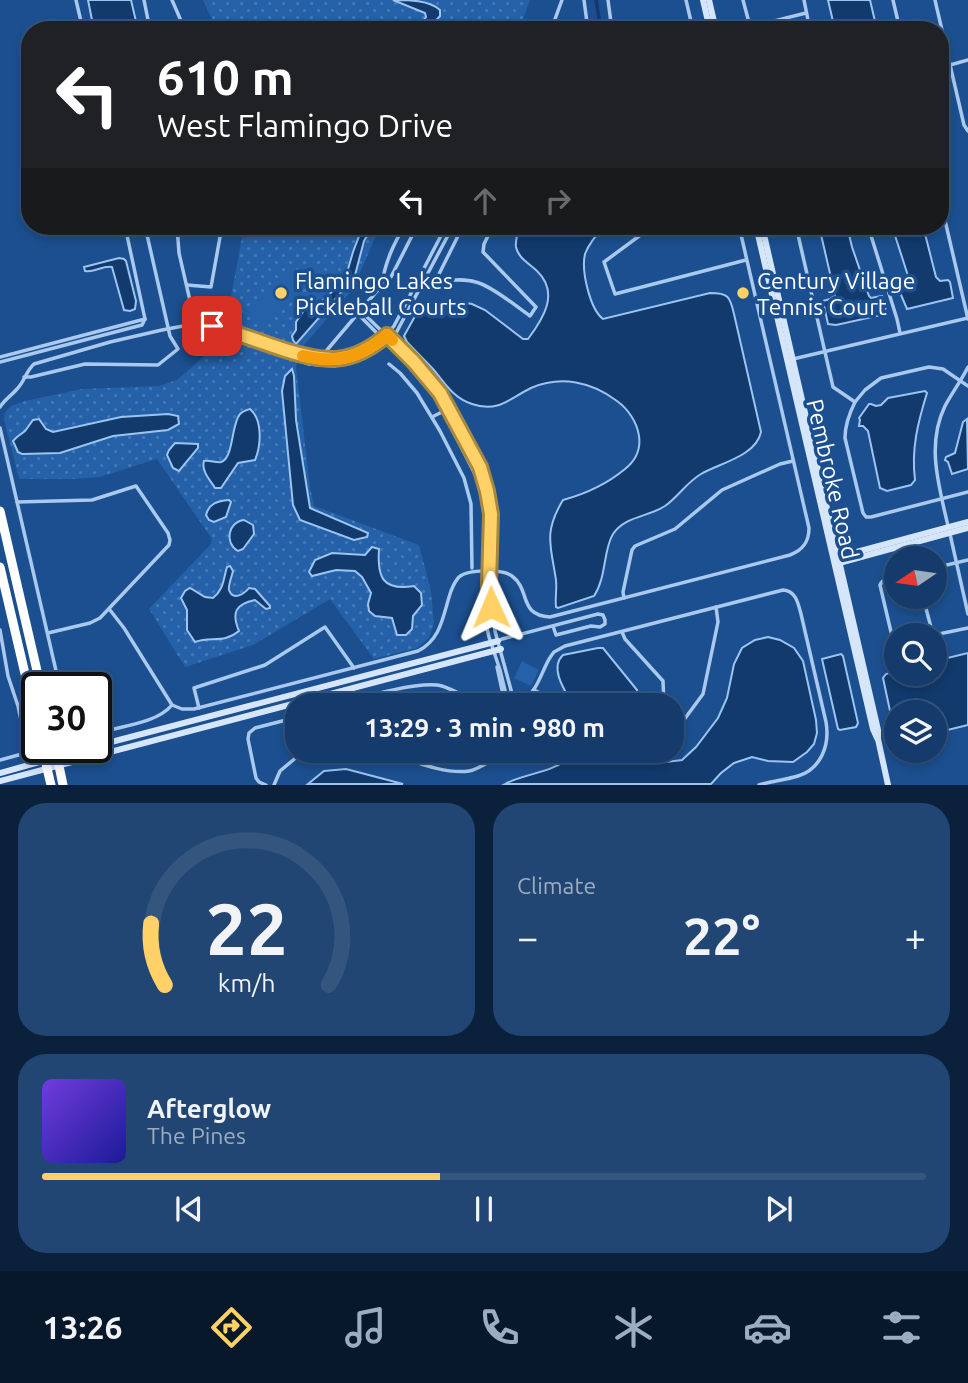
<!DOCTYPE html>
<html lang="en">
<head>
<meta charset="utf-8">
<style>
  body { margin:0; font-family:Ubuntu,sans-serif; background:#214673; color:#f1f3f6; height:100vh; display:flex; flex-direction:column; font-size:26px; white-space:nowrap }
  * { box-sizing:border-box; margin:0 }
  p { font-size:23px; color:#9dadc1 }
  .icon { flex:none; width:38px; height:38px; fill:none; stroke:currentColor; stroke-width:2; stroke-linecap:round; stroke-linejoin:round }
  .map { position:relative; height:785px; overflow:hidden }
  .drawer { display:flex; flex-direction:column; gap:18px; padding:18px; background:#0b203b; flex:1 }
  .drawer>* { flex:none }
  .guide { position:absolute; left:21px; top:21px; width:928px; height:214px; border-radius:28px; box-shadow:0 4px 10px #0003,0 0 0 2px #33557e; background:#202124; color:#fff; overflow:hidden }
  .needle { width:46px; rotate:257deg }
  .tools { position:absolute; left:884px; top:546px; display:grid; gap:14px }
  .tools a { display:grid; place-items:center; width:63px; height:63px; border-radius:50%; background:#143b6b; box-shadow:0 4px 10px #0003,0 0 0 2px #33557e; font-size:35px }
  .speed { position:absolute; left:21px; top:672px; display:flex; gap:14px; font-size:35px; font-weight:700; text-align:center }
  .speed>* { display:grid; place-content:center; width:91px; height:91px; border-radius:50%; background:#143b6b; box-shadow:0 4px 10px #0003,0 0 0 2px #33557e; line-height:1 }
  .speed .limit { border:4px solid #111; border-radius:10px; background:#fff; color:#111 }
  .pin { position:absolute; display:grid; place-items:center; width:60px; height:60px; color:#fff; margin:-30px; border-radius:14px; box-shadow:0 4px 10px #0006 }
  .me { position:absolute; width:77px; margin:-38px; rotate:359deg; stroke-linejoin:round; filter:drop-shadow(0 0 5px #0008) }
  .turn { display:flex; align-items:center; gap:24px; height:147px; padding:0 21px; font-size:32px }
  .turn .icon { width:91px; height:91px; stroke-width:2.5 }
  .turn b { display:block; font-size:49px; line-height:60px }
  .lanes { display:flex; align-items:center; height:66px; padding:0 21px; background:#0003; justify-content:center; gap:35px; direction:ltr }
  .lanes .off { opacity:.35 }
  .big { font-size:52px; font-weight:600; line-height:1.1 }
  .drawer .card { flex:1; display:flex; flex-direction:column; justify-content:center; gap:10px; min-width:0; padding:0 24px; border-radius:28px; background:#214673 }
  .drawer .dial { align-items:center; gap:0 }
  .dial svg { height:182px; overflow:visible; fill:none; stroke:#33557e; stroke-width:7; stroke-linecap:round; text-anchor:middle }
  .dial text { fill:#f1f3f6; stroke:none }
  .song { display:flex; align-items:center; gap:21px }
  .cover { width:84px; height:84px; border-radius:10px; background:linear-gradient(135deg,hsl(260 70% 55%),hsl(240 70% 35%)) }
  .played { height:7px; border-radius:4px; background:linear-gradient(90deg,#ffd166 45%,#33557e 45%) }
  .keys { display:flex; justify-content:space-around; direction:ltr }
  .heat { display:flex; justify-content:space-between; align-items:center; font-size:38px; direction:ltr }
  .drawer .tiles { flex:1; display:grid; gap:18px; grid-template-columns:1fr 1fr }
  .card:last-child { grid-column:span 2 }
  .trip { position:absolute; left:285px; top:693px; width:399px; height:70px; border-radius:28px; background:#143b6b; box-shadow:0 4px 10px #0003,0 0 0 2px #33557e; font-weight:600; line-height:70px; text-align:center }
  .tab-bar { display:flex; height:112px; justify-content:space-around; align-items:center; background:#08182b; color:#9dadc1 }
  .tab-bar .icon { width:49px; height:49px }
  .tab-bar .on { color:#ffd166 }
  .tab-bar b { font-size:32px; color:#f1f3f6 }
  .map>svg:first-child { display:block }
  .grass { fill:url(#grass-dots) }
  .green { fill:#2461a8 }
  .water { fill:#123a6d; stroke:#9cc4f0; stroke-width:2 }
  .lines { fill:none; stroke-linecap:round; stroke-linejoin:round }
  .canal { stroke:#123a6d; stroke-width:3.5 }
  .street { stroke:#a9c9ee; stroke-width:3.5 }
  .secondary { stroke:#d6e6fa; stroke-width:6 }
  .highway { stroke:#fff; stroke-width:9 }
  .route-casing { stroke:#a68842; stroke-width:18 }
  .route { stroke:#ffd166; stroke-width:12 }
  .slow { stroke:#f59e0b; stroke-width:12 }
  .poi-dot { fill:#ffd166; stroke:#1b4f8f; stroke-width:2.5 }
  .labels { text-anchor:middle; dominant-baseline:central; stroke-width:7; stroke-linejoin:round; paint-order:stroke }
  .poi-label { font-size:23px; fill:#fff; stroke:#1b4f8f; text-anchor:start }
  .street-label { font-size:23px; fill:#fff; stroke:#1b4f8f }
</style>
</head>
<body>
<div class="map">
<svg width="968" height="785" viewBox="0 0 968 785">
  <defs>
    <pattern id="grass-dots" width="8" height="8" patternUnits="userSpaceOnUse" patternTransform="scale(1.75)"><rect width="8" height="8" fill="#2461a8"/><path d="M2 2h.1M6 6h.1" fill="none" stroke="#4579b5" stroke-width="1.8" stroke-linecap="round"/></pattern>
  </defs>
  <rect width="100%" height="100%" fill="#1b4f8f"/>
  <g class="grass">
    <polygon points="203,0 530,0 519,30 217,30"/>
    <polygon points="244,226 380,226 353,289 303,346 296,367 310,487 314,506 419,545 431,591 434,624 429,638 417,648 374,659 330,599 253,645 185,667 149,609 211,544 212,539 157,459 100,477 75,479 20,479 18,475 4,419 5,413 11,406 25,401 82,389 159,386 177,380 209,352 226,324"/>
  </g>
  <g class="green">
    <polygon points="290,273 301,284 261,323 249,311 288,274"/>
    <polygon points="522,661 539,670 531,686 514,678"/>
  </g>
  <g class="water">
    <polygon points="88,0 131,0 138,30 94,30"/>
    <path d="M 393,0 C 409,0 429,0 440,10 L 440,16 L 427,30 L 417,30 L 426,17 L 425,13 Z"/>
    <polygon points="828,0 870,0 877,30 835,30"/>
    <polygon points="363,226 373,226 364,241 355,275 352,280 296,344 293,340 292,336 296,330 296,322 305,309 314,307 328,296 346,276 353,252"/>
    <path d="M 520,226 L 605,226 C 597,234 589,243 585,254 C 581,271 590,309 603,319 L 710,293 C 728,293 730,296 734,314 L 761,432 C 756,456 720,463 701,474 C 687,482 678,497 665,506 C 648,517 625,516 613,534 C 603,550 607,576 594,596 L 558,608 L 556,607 C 555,598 557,589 556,580 C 551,546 543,533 563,500 C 585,494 607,484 625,469 C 635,461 641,450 639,436 C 637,422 628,409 617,401 C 592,382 561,375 531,388 C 510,398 499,413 472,404 C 453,398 445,383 433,369 C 424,359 415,351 407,342 L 404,336 L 419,309 L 460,302 L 472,304 L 485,310 L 523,339 L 528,339 C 543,319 560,293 537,271 C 530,264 518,258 516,247 C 515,240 518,232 520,226 Z"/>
    <polygon points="819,226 847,226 852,247 869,296 871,298 882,296 885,303 886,314 836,325 828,324 823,301 830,299 835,295"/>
    <polygon points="892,226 923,226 936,277 940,281 948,280 950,282 953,298 907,309 899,290 907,287 910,282"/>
    <path d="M 119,258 L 124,259 L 126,261 L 136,301 L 135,309 L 130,311 L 124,310 L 112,267 C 103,265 94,273 85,271 L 84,267 Z"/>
    <polygon points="292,369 294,376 296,420 310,508 368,533 367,537 354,540 300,520 293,505 282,391 285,376"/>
    <path d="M 925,391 L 927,393 C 918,422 911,449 915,480 L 911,485 L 887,491 L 880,488 L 868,431 L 863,426 L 859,426 L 860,420 L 859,418 L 869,404 L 871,404 L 876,406 L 881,405 L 888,398 Z"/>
    <path d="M 250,409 C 263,420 261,446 255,460 L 238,463 L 221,488 L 215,488 C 210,480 201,471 204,461 C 210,460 216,463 221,462 C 234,458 231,424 240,414 C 243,411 247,410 250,409 Z"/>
    <polygon points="168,414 178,416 179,424 168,430 113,436 60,453 22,454 18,452 13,441 17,437 25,431 33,420 39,419 46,429 53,432 121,417"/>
    <polygon points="967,419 968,469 952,474 948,462 945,460 946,457 955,453 963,422"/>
    <polygon points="175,443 198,444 198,448 179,471 173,468 167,455 169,450"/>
    <path d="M 229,500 L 231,502 L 226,517 L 214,522 L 209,520 L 206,515 C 209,503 218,501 229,500 Z"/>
    <path d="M 244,520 L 253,525 L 254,534 L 243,549 L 238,551 C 224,543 228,522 244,520 Z"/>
    <path d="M 372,547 L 379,549 C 377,578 383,591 414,586 L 421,593 L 422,605 L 413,616 L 412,629 L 406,635 L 397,635 L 392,618 L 375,616 L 369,611 L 368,604 L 371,593 L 362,577 L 355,571 L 336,570 L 312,576 L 309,572 L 315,560 L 332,553 L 365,555 Z"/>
    <path d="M 230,566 L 233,571 C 232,576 228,585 229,590 C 233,602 245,593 249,588 L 255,589 L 270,606 L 270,608 L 266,609 L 255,600 C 236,604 231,612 239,631 C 223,644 212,636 195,642 L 187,630 L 187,610 L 181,598 L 185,591 L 190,588 L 205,597 L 213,598 C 224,589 223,580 227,567 Z"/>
    <path d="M 768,637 L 780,640 L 794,648 L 803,661 L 816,720 L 817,733 L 814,744 L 807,752 L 793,762 L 768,761 L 752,757 L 734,763 L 721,773 L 711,784 L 505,784 C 523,774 550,773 566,760 C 567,760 572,752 573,751 L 641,751 L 652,759 L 666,762 L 682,760 L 696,747 L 718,718 L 727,698 L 734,664 L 742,648 L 755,640 Z"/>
    <path d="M 598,648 L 603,648 L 637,690 L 638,705 L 573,705 C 565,691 549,668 563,655 Z"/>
    <polygon points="968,653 968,725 935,733 934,712 896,712 896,739 883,678 886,674 896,671 896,674 934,674 935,661"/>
    <polygon points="841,654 843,656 858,723 856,727 840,730 838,729 822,659"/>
    <polygon points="346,769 403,784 308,784 324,771"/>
  </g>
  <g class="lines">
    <polyline class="canal" points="596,0 601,30"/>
    <g class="street">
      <polyline points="76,0 83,30"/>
      <polyline points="144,0 150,30"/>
      <polyline points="172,0 185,30"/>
      <polyline points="584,0 588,30"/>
      <polyline points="608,0 612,30"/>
      <polyline points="686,0 693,30"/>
      <polyline points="743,0 751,30"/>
      <polyline points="804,0 810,30"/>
      <polyline points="893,0 900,30"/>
      <polyline points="935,0 964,125 968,131"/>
      <polyline points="750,27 806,13"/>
      <polyline points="551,30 562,0"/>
      <polyline points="950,65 968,60"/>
      <polyline points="940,199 968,319"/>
      <polyline points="125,226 145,319"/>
      <polyline points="177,226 179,253 194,318 193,326"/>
      <polyline points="648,226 646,231 604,262 615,294 746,260"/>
      <path d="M 796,226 L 833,387 L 855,402 C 849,414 845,425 845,438 L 863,513 L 866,517 L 871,517 L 968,492"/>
      <polyline points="868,226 897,319 900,333"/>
      <polyline points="648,227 650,230 653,230 659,226"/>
      <path d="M 420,276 C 441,286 458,275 479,283 C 494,288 516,306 530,316 L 536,307 L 483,252 L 484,244 L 493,226"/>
      <polyline points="435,282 463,226"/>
      <polyline points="187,285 211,287 222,226"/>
      <path d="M 382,285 C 384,265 394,242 405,226"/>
      <polyline points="361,311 430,378 440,393 480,467 487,491 491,515 489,584 491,607 495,631 514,701"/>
      <polyline points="358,314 422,379 434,394 479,482 486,515 482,607 489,637 500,670 508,703"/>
      <polyline points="195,327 309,364 334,366 359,360 374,353 395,335 453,226"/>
      <polyline points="327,350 382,285 391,277 417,226"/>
      <polyline points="0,357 145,319"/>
      <polyline points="793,359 968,318"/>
      <polyline points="0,362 142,325 145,319"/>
      <polyline points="389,364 400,373 417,393 440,431 464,478 471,504 472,568"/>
      <polyline points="24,377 31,377 85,364 158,365 178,349 170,336 145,226"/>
      <polyline points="855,402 865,390 881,378 929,367 943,369 968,386"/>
      <path d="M 0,407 C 5,399 11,396 17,389 C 25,381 26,371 34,364 L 110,342 L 162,330 L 183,326 L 203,325 L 221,329 L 262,343 L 318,359 C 348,362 376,350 394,326 L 446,226"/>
      <polyline points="432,417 446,410"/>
      <polyline points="0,428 60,688"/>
      <polyline points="17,502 92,500 136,486 168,533 170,540 169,545 100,618 90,623 48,633"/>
      <path d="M 948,526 C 939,486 926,445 945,406 C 952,393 961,381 968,367"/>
      <polyline points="950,534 968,614"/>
      <polyline points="934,568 968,560"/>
      <polyline points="923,597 933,635"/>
      <polyline points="624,598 623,592 632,550 635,546 675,529 722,490 780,464 793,461"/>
      <polyline points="110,610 124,628 172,705"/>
      <polyline points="0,630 8,676 18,706 27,747 22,754 0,760"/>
      <polyline points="622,632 625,639 663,681 664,705"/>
      <polyline points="934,635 968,628"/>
      <polyline points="498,641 502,639 598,614 603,615 605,620 605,624 600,627 591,626 556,635 553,626"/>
      <path d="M 896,642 L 891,632 L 880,585 C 883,578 889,578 896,577"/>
      <polyline points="497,667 505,704"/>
      <polyline points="534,690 538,692 545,705"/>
      <path d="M 346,705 C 362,695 424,681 442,686 C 457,691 471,701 487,705"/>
      <path d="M 495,705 C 504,703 514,703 523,699 C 538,692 542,669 551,656 L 554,652 L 565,646 L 783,590 C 796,591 798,603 801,614 L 826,722 C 830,745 821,769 798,776 C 785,780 772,781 759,785"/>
      <polyline points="199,708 194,688 265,665 325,627 354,668"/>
      <path d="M 96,731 L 101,732 C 123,726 157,723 172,705 L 182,709 L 194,709 L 418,651 C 442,639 443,614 451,591 C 453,586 455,581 459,577 C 468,569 502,569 512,576 C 531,590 518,615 550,617 L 790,555 C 803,550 809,542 809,528 L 739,226"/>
      <polyline points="672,736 703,694 718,622 716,607"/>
      <path d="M 381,751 C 406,758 443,775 469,771 C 482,769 496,755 509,751"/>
      <polyline points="266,785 259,782 256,778 248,739 249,733 255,728 298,717"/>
      <polyline points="274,785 280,771 304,751"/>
    </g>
    <g class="secondary">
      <polyline points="703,0 710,30"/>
      <polyline points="709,0 716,30"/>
      <polyline points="756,226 873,729 877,738"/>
      <polyline points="762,226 878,730 878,739 888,785"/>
      <polyline points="838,557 968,522"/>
      <polyline points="839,563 968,528"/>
      <polyline points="96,746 498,641"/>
      <polyline points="0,773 93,747"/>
      <polyline points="0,781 501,649"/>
    </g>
    <g class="highway">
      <polyline points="0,511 41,688"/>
      <polyline points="0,567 37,725"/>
      <polyline points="42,747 51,785"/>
      <polyline points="55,747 63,785"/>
    </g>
  </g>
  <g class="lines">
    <defs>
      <path id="route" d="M 212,326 C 237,333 261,342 285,350 C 326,363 352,365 387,335 L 414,362 L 440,393 L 480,467 L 487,491 L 491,514 L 489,584 L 491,607"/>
    </defs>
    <use href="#route" class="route-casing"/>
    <use href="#route" class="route"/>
    <path class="slow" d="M 303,356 C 337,364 360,358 387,335 L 392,340"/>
  </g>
  <g class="poi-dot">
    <circle cx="281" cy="293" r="7"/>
    <circle cx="743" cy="293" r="7"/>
  </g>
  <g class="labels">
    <g class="poi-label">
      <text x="295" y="280">Flamingo Lakes<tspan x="295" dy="26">Pickleball Courts</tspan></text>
      <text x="757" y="280">Century Village<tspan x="757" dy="26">Tennis Court</tspan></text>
    </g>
    <g class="street-label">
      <text transform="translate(833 479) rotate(77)">Pembroke Road</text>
    </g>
  </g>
</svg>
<div class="tools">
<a><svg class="needle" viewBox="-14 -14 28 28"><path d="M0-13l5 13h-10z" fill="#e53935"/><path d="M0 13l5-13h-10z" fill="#9dadc1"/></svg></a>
<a><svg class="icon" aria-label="search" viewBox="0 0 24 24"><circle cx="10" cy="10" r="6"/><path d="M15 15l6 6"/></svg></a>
<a><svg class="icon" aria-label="layers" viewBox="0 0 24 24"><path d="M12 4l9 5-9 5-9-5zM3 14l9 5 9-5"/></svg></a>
</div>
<div class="speed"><div class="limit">30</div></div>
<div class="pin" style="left:212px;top:326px;background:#d93025"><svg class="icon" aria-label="arrive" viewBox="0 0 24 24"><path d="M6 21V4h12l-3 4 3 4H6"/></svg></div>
<svg class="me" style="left:491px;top:607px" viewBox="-20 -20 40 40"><path d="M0-17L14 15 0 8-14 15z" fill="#ffd166" stroke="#fff" stroke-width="4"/></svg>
<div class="trip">13:29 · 3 min · 980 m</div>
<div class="guide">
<div class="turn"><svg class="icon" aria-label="left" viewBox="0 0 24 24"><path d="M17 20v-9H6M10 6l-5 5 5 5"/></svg><div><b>610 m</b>West Flamingo Drive</div></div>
<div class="lanes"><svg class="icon" aria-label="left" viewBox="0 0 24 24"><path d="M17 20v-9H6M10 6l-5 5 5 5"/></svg><svg class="icon off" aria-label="ahead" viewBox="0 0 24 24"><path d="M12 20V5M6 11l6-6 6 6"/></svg><svg class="icon off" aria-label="right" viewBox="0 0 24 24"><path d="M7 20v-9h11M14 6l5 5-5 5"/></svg></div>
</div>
</div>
<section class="drawer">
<div class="tiles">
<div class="card dial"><svg viewBox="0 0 100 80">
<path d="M14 69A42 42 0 1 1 86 69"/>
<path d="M14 69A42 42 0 0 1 8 42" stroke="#ffd166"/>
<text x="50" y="56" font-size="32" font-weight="700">22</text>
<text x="50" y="72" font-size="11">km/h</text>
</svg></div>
<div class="card"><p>Climate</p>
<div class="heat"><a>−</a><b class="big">22°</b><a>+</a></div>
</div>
<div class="card">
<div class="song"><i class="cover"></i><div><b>Afterglow</b><p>The Pines</p></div></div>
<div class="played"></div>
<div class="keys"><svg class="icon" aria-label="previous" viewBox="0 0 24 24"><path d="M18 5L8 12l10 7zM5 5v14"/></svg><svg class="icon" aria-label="pause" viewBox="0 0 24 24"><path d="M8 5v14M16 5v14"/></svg><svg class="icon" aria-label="next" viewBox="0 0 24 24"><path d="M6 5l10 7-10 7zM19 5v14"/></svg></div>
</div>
</div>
</section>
<nav class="tab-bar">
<b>13:26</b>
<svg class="icon on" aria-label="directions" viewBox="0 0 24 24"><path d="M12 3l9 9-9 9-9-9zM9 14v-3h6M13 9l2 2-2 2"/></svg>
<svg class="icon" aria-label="music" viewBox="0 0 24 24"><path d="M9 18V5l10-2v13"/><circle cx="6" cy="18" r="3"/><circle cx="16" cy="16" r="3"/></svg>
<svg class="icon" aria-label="phone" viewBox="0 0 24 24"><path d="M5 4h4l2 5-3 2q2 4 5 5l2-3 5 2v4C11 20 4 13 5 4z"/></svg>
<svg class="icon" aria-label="climate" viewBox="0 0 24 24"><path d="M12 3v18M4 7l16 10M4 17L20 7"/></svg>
<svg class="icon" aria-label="car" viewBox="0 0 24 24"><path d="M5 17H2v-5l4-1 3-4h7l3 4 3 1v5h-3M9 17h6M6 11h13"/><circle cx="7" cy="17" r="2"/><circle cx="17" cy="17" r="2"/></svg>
<svg class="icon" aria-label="filters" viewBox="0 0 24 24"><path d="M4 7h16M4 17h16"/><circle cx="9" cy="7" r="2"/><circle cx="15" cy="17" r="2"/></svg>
</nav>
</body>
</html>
